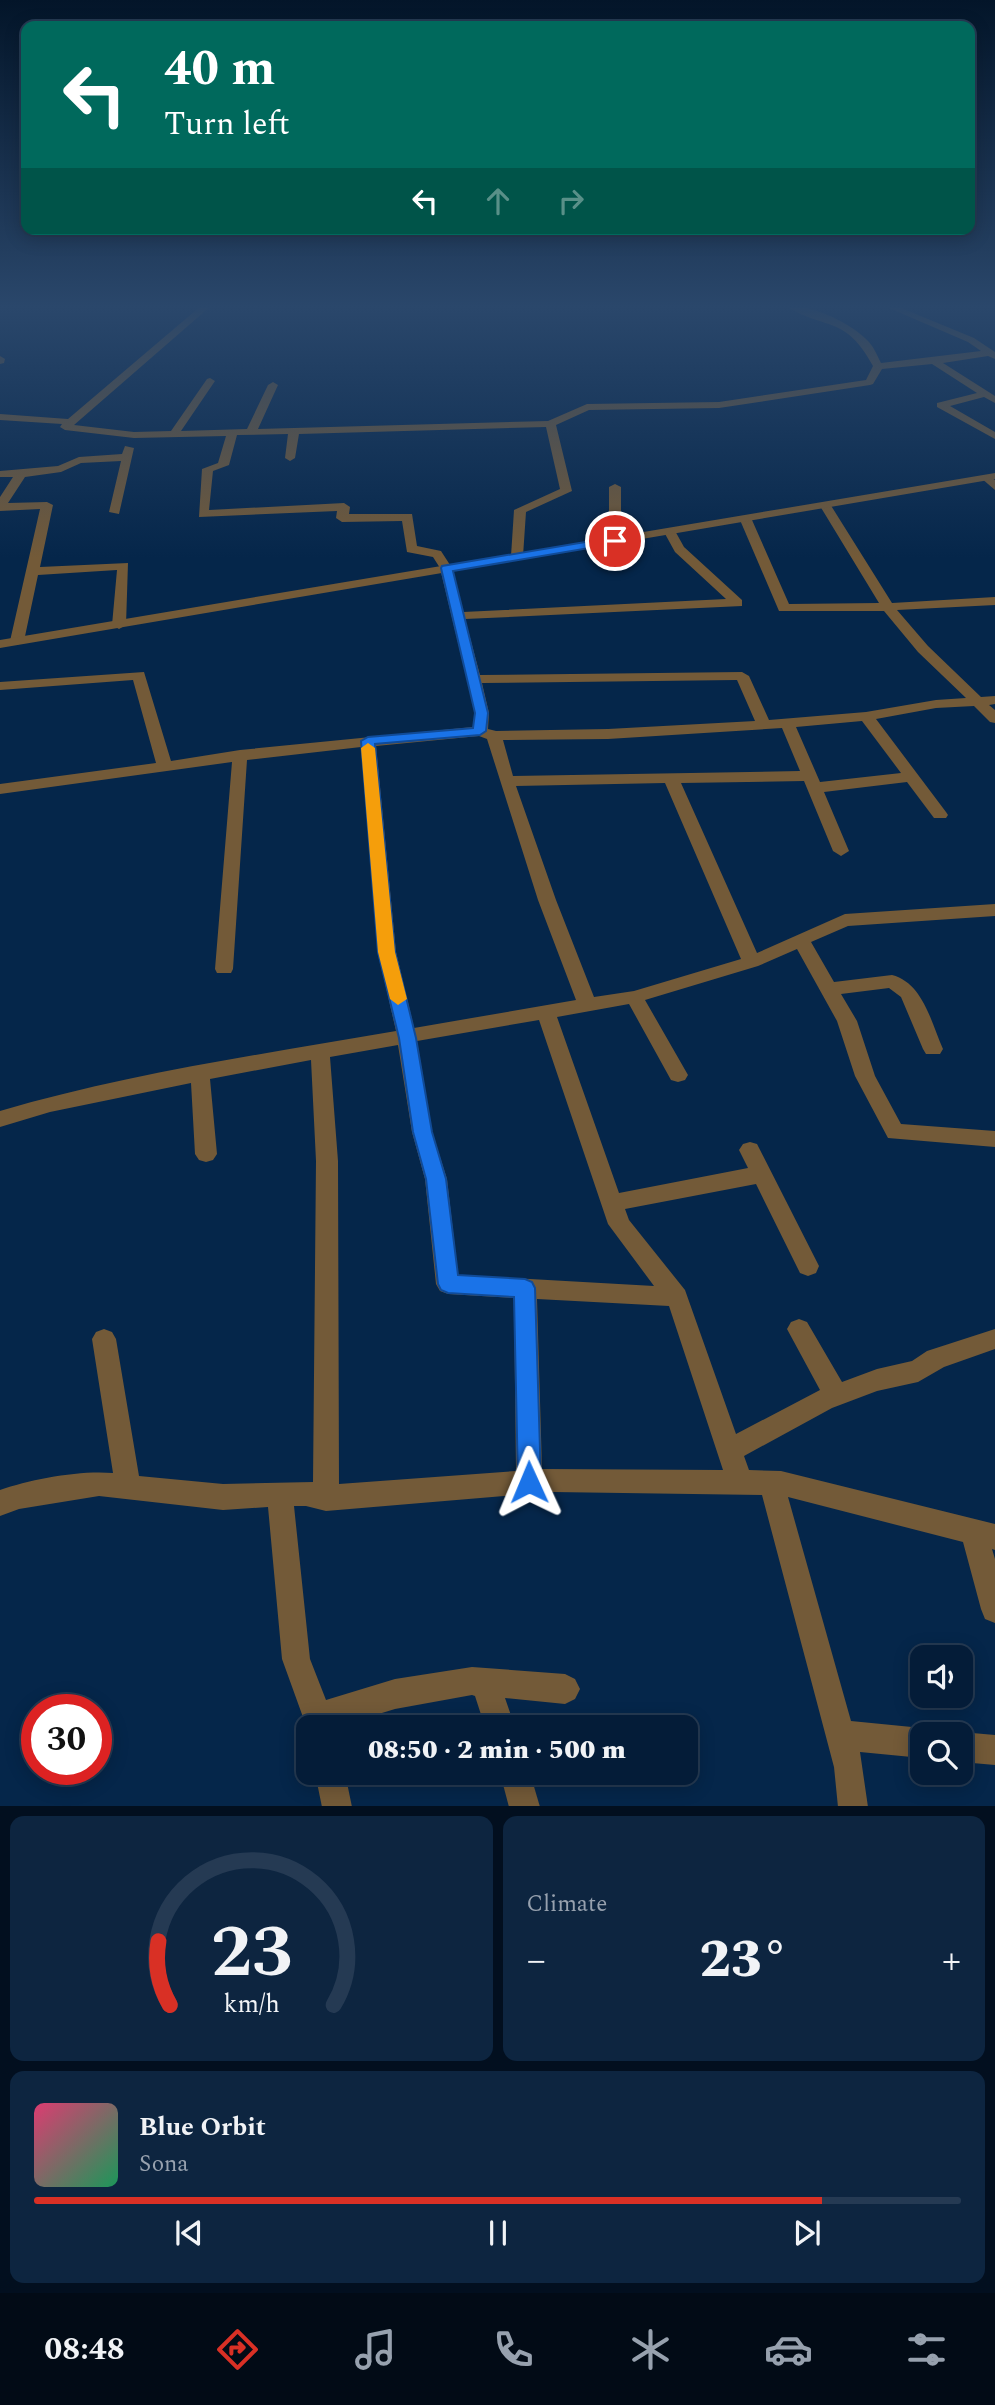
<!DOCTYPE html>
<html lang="en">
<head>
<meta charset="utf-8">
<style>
  body { margin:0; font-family:Spectral,serif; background:#0d2540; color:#f1f3f6; height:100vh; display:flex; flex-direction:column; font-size:26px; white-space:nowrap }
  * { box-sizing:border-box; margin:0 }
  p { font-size:23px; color:#97a1ae }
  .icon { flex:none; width:38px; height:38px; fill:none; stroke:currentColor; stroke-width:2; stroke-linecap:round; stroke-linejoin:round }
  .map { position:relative; height:1806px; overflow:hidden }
  .details { display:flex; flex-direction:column; gap:10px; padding:10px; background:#020f1f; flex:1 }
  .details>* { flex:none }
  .hud { position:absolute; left:21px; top:21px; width:954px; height:214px; border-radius:14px; box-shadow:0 4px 18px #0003,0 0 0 2px #253a53; background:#00695c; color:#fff; overflow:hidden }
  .buttons { position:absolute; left:910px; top:1645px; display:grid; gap:14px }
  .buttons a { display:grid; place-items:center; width:63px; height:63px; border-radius:14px; background:#041c38; box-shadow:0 4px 18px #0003,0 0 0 2px #253a53; font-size:35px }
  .speed { position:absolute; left:21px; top:1694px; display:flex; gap:14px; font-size:35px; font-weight:700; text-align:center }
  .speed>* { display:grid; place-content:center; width:91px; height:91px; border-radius:50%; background:#041c38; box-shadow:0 4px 18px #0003,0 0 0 2px #253a53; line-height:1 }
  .speed .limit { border:10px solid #d22; background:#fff; color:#111 }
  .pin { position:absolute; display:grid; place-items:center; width:60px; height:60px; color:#fff; margin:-30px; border:4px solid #fff; border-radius:50%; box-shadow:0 2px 7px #0007 }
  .me { position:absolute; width:77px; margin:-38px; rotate:359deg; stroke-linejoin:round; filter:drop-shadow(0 0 5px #0008) }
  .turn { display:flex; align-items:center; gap:24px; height:147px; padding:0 28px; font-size:32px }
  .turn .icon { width:91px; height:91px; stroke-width:2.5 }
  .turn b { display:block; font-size:49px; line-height:60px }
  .lanes { display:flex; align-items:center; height:66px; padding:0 28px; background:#0003; justify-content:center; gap:35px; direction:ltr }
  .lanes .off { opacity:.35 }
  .big { font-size:52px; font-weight:800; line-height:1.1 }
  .details .card { flex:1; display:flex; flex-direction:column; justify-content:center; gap:10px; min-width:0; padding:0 24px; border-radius:14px; background:#0d2540 }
  .details .dial { align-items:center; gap:0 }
  .dial svg { height:182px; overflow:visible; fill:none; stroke:#253a53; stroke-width:7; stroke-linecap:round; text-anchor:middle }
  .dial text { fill:#f1f3f6; stroke:none }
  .song { display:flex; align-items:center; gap:21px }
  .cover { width:84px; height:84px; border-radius:10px; background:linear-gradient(135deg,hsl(340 70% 55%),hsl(150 70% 35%)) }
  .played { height:7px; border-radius:4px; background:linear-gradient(90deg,#d93025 85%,#253a53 85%) }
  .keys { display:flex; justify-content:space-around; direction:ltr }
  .heat { display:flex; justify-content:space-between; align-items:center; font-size:38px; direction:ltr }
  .details .tiles { flex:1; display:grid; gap:10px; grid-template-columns:1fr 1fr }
  .card:last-child { grid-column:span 2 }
  .trip { position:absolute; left:296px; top:1715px; width:402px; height:70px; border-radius:14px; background:#041c38; box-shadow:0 4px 18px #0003,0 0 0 2px #253a53; font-weight:800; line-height:70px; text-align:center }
  .tab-bar { display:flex; height:112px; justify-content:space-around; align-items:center; background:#020b16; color:#97a1ae }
  .tab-bar .icon { width:49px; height:49px }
  .tab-bar .active { color:#d93025 }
  .tab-bar b { font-size:32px; color:#f1f3f6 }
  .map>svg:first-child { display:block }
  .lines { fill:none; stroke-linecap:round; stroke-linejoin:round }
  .minor { fill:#735a38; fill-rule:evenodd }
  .tertiary { fill:#735a38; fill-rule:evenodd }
  .route { fill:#1a73e8; stroke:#114b97; stroke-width:2 }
  .slow { fill:#f59e0b }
</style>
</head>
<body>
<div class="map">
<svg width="995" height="1807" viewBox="0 0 995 1807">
  <rect width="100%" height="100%" fill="#05264a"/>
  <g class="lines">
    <g class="minor">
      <path d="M 202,305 L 212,305 L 74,425 L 134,432 L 171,431 L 207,379 L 210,378 L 215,381 L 181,431 L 247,429 L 268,385 L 273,382 L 278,385 L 258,429 L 548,421 L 587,404 L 719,402 L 866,380 L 873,366 C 845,314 825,331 784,305 C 811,305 846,320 866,339 C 873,345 877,355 881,363 L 981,351 L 968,342 L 882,305 L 894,305 L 974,338 L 995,352 L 995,359 L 988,356 L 943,363 L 995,396 L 995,403 L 984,397 L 950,406 L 995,432 L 995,439 L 937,407 L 937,403 L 977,393 L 932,364 L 882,369 L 873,384 L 870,385 L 719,408 L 589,410 L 556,425 L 572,491 L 526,512 L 523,556 L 517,560 L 511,556 L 514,510 L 560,489 L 546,427 L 299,434 L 295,458 L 290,461 L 285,458 L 288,434 L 237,435 L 229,465 L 213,471 L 209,510 L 344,503 L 350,507 L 349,514 L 412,514 L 417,546 L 441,551 L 452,568 L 463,612 L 726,599 L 675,552 L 664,532 L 674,529 L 684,547 L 742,600 L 742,606 L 465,619 L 480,675 L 742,672 L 749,676 L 769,720 L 866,712 L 936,700 L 966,698 L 918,652 L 884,611 L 779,611 L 740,520 L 742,517 L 752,520 L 789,604 L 879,603 L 820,506 L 826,502 L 830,504 L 892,603 L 995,597 L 995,605 L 897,610 L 928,646 L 981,697 L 995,696 L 995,704 L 989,705 L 995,710 L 995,723 L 990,722 L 974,706 L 936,708 L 876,719 L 946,812 L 948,815 L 946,818 L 934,818 L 907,782 L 824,792 L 849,851 L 841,856 L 833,851 L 804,781 L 681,783 L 757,953 L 845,914 L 995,904 L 995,916 L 848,926 L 811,942 L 834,982 L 892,975 C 923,983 931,1022 943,1049 L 940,1054 L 926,1054 L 923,1049 L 901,997 L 889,988 L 841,994 L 857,1021 L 875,1076 L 901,1124 L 995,1131 L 995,1147 L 888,1138 L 855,1076 L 837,1021 L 797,949 L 758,966 L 645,1000 L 688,1075 L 685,1080 L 678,1082 L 671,1080 L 629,1004 L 557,1017 L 619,1193 L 748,1168 L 739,1150 L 743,1144 L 750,1142 L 757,1144 L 819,1266 L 816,1273 L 808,1276 L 800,1273 L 756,1184 L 625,1209 L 629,1220 L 685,1290 L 736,1434 L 820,1390 L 787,1329 L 791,1322 L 799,1319 L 807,1322 L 842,1382 L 877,1369 L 912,1361 L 927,1351 L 995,1329 L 995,1349 L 944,1367 L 918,1382 L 877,1391 L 832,1408 L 744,1456 L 749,1470 L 781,1471 L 995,1524 L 995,1550 L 992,1549 L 995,1559 L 995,1623 L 985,1619 L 981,1609 L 963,1542 L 788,1497 L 851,1721 L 922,1728 L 933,1734 L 922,1734 L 922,1758 L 860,1752 L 868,1807 L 838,1807 L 834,1767 L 762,1495 L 553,1492 L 326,1511 L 306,1506 L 294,1506 L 310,1659 L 326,1700 L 395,1679 L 472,1667 L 565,1674 L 575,1679 L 580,1689 L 575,1699 L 565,1704 L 505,1698 L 515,1727 L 485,1727 L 475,1696 L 472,1695 L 395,1709 L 336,1727 L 308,1727 L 308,1731 L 282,1659 L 268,1507 L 223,1510 L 99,1496 L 19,1509 L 0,1516 L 0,1490 C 31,1479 80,1470 113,1473 L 92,1339 L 96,1332 L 104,1329 L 112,1332 L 116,1339 L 139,1476 L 223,1484 L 313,1482 L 316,1161 L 311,1060 L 210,1079 L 217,1154 L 213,1160 L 206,1162 L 199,1160 L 195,1154 L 191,1083 L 50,1112 L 0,1127 L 0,1111 C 129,1073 264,1054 396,1031 L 378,952 L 361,747 L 247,760 L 233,969 L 231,973 L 217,973 L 215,969 L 232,762 L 0,794 L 0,784 L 156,763 L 133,680 L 0,690 L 0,682 L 144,672 L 171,761 L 240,750 L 473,727 L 475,713 L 440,568 L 433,557 L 407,552 L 402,521 L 342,522 L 336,518 L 337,511 L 199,517 L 202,469 L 218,463 L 226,436 L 134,438 L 65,430 L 60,427 L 62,424 L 0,420 L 0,414 L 68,419 ZM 737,680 L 755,721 L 608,729 L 496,731 L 488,729 L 489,713 L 482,683 ZM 862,721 L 901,773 L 820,782 L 796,727 ZM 782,728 L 800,771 L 513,776 L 503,740 L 608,739 ZM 479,736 L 487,739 L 538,900 L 576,1000 L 414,1028 L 396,952 L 376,746 ZM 665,783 L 741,959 L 634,991 L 594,997 L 556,900 L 516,786 ZM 539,1020 L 608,1224 L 654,1286 L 458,1275 L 447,1179 L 432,1132 L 417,1041 ZM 398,1045 L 412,1132 L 425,1179 L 436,1284 L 440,1291 L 448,1294 L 514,1298 L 516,1471 L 339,1484 L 338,1161 L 330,1057 ZM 537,1299 L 669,1306 L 723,1470 L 542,1469 Z"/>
      <polygon points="0,356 5,359 4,363 0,364"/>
      <polygon points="125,446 134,448 119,514 109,512 121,461 81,463 61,472 25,477 8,503 47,502 53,505 40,567 128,563 126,625 119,629 112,625 117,570 38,575 24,641 17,645 12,644 10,641 40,509 0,511 0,497 13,477 0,477 0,471 58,466 79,457 122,454"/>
      <polygon points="987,475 995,480 995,490 981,478"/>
      <polygon points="615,484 621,487 621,541 615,545 609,541 609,487"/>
      <polygon points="961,1732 995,1735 995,1765 961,1762 961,1734 956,1734"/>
      <polygon points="315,1773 345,1773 352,1807 322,1807"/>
      <polygon points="500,1773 530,1773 540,1807 509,1807"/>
    </g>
    <polygon class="tertiary" points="995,473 995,479 0,648 0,640"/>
  </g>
  <linearGradient id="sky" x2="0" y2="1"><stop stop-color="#031529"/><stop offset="0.55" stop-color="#2a476b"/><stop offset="1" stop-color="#2a476b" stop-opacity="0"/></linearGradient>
  <rect width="995" height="558" fill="url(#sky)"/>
  <polygon class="route" points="615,537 619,538 619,543 453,571 488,713 486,731 480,735 375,744 395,952 416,1038 432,1132 446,1179 458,1275 525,1279 532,1282 535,1288 541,1482 538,1490 529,1493 521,1490 518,1482 514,1297 448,1293 441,1290 438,1284 426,1179 413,1132 399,1038 378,952 361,741 368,737 473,728 475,713 441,568 442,566"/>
  <polygon class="slow" points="368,743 375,748 395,952 407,999 398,1005 390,999 378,952 361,748"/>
</svg>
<div class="buttons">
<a><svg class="icon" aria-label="sound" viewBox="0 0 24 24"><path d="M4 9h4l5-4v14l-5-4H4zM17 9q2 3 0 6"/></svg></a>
<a><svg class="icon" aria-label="search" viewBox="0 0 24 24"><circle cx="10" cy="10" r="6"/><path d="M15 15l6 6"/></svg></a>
</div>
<div class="speed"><div class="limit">30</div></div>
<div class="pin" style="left:615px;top:541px;background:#d93025"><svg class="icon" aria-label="arrive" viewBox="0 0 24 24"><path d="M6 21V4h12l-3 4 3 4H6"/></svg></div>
<svg class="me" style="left:529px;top:1482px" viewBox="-20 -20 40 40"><path d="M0-17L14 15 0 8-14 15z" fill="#1a73e8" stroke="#fff" stroke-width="4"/></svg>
<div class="trip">08:50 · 2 min · 500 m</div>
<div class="hud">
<div class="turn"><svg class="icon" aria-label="left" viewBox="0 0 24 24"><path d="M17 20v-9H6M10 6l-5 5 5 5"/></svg><div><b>40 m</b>Turn left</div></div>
<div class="lanes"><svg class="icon" aria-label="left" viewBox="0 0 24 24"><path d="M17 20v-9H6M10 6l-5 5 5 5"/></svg><svg class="icon off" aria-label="ahead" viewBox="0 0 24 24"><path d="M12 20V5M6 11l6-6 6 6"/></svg><svg class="icon off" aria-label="right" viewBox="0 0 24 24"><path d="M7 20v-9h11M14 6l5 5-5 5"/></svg></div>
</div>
</div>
<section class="details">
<div class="tiles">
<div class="card dial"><svg viewBox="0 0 100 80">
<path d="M14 69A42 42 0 1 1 86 69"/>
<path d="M14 69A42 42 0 0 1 9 41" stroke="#d93025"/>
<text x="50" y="56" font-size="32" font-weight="700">23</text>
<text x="50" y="72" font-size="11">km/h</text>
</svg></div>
<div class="card"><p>Climate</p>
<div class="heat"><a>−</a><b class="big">23°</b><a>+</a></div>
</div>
<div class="card">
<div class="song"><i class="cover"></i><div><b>Blue Orbit</b><p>Sona</p></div></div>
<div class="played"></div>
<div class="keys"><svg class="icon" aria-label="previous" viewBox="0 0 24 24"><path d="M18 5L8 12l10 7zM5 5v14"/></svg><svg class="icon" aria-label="pause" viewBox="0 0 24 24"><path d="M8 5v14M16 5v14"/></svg><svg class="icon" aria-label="next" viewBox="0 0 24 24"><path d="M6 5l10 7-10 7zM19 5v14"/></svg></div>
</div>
</div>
</section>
<nav class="tab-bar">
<b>08:48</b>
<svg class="icon active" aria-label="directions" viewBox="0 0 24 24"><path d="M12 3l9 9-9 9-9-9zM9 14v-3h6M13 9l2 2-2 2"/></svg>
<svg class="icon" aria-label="music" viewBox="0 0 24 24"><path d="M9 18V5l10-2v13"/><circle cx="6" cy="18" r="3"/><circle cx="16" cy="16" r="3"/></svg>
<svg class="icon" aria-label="phone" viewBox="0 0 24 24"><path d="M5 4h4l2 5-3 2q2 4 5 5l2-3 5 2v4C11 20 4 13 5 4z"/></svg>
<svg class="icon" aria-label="climate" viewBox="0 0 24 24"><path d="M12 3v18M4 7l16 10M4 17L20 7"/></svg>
<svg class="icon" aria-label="car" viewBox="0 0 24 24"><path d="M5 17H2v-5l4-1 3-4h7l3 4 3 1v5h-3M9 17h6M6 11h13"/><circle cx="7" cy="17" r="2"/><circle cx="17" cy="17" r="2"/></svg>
<svg class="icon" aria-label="filters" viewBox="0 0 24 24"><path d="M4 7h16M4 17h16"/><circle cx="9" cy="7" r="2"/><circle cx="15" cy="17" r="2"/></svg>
</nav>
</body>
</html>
